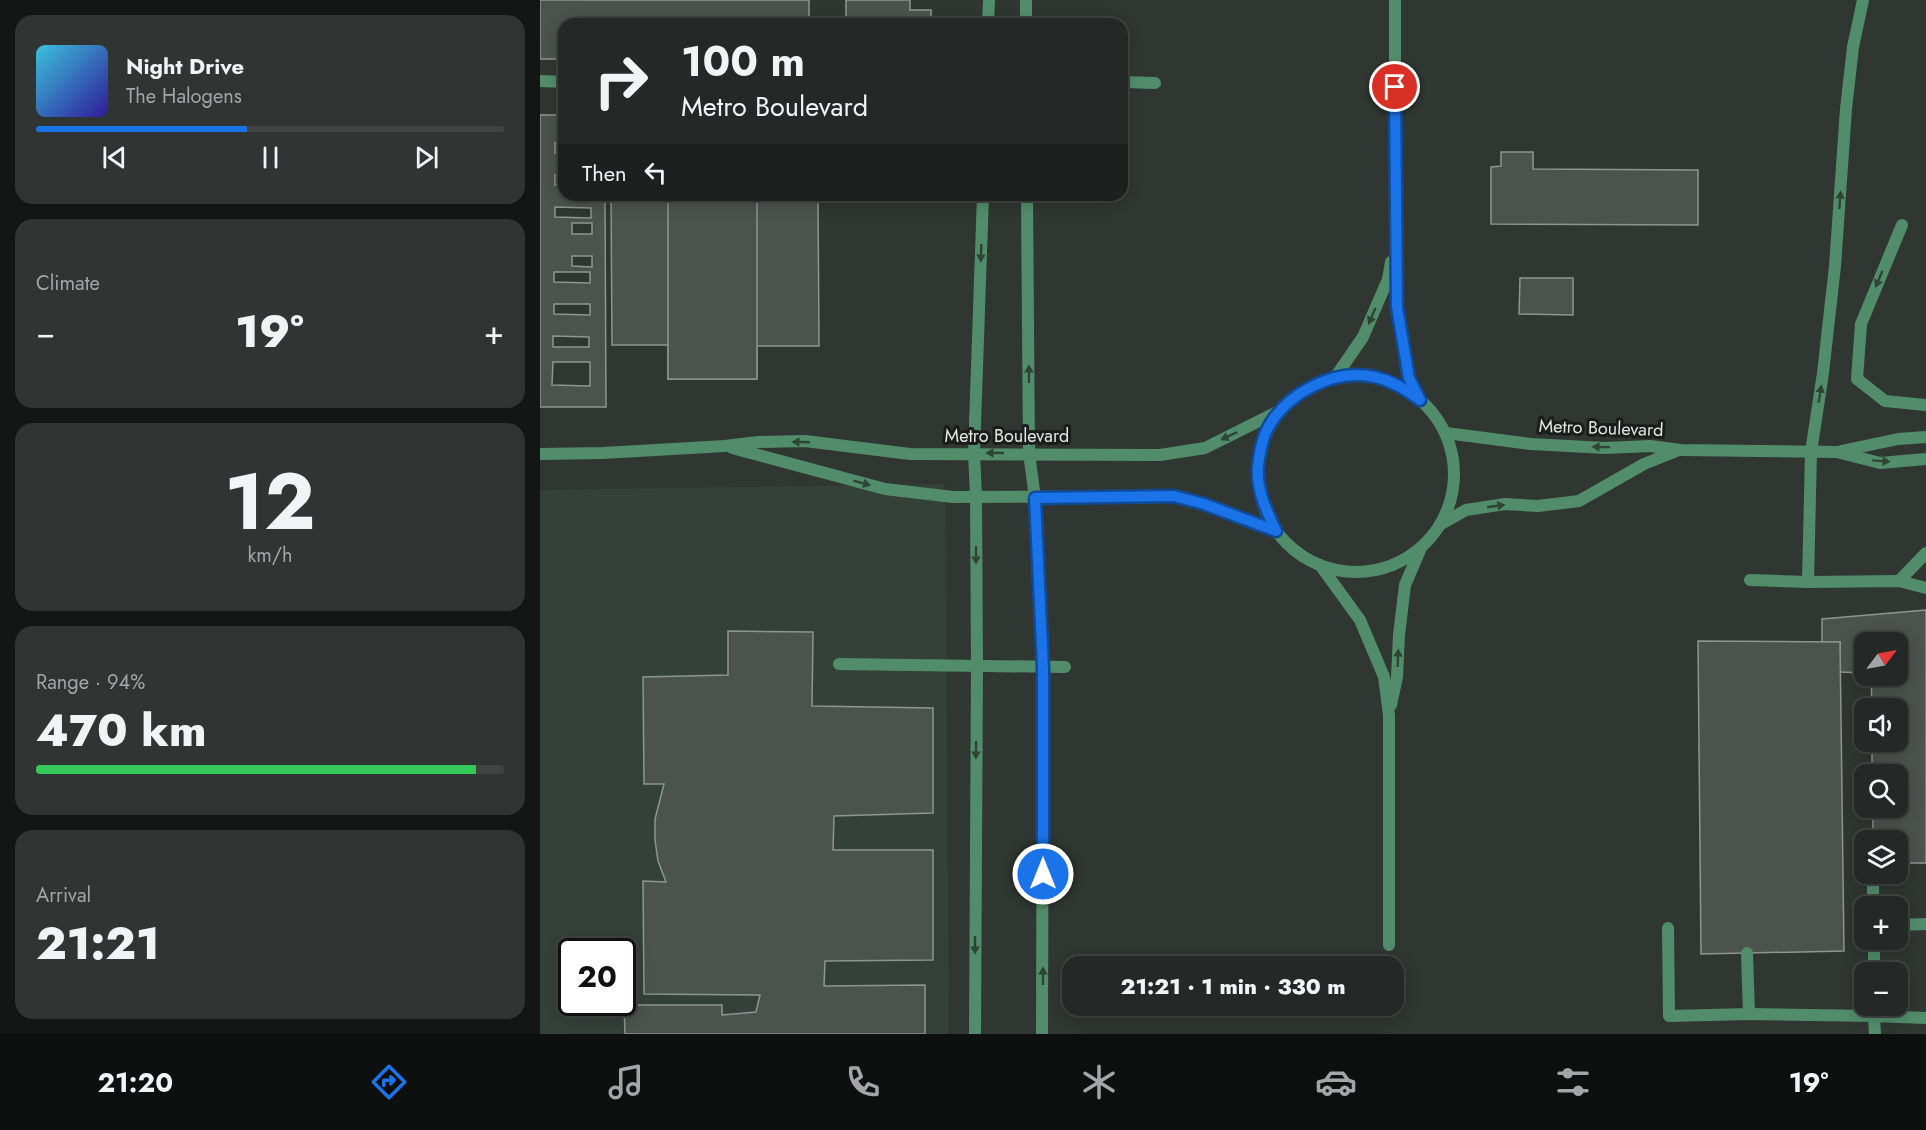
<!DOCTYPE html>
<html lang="en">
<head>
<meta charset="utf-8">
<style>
  body { margin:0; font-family:Jost,sans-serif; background:#303432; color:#f1f3f6; height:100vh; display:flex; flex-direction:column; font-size:22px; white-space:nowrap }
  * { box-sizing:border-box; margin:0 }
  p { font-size:20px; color:#a3a6a7 }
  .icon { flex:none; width:33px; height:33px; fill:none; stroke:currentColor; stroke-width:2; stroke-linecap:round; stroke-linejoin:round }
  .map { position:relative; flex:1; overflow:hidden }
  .side { display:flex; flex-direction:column; gap:15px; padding:15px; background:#141615; width:540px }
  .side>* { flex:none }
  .hud { position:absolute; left:18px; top:18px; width:570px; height:183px; border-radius:18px; box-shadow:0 3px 15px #0003,0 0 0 2px #414443; background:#242826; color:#f1f3f6; overflow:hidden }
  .needle { width:39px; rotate:58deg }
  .controls { position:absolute; left:1314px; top:632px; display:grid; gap:12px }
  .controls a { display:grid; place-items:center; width:54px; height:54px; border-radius:12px; background:#242826; box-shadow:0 3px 15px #0003,0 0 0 2px #414443; font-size:30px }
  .speed { position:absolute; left:18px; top:938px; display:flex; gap:12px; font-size:30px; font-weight:700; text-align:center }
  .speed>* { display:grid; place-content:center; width:78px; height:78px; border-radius:50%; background:#242826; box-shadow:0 3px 15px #0003,0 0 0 2px #414443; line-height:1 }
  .speed .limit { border:3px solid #111; border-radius:9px; background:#fff; color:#111 }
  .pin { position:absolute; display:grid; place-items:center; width:51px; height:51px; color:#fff; margin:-26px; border:3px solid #fff; border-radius:50%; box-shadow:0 2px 6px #0007 }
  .me { position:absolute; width:66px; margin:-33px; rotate:0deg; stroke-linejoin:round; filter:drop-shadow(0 0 4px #0008) }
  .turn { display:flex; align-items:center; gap:21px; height:126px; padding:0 24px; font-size:27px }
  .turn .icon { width:78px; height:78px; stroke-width:2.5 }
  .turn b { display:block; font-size:42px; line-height:51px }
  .then { display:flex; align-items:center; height:57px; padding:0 24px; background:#0003; gap:12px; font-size:22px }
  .big { font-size:45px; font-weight:800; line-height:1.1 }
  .side .card { flex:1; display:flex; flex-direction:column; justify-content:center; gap:9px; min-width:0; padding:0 21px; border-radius:18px; background:#303432 }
  .side .dial { align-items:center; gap:0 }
  .dial b { font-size:78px; line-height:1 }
  .song { display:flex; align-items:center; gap:18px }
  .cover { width:72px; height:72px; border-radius:9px; background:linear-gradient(135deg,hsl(190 70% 55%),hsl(250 70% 35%)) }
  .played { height:6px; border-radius:3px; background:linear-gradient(90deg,#1a73e8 45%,#414443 45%) }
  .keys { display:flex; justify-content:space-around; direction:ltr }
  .heat { display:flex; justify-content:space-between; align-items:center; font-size:33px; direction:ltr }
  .charge { height:9px; border-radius:4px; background:linear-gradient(90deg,#34c759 94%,#414443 0) }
  .trip { position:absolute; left:522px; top:956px; width:342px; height:60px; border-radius:18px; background:#242826; box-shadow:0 3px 15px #0003,0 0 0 2px #414443; font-weight:800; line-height:60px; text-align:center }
  .tabs { display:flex; height:96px; justify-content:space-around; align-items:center; background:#0e100f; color:#a3a6a7 }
  .tabs .icon { width:42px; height:42px }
  .tabs .selected { color:#1a73e8 }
  .tabs b { font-size:27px; color:#f1f3f6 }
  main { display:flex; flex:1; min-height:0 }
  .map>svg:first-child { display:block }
  .built { fill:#344139; fill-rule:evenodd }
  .building { fill:#4c534f; stroke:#8e9590; stroke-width:1.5; fill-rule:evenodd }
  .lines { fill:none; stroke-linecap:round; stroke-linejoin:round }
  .service { stroke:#528d6b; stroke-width:12 }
  .oneway { fill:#2e4437 }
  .route-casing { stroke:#114b97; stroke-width:15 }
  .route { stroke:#1a73e8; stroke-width:10 }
  .labels { text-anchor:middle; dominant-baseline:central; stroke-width:6; stroke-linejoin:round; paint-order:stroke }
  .street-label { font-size:18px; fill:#e2e6e3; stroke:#1a1d1b }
</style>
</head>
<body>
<main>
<section class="side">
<div class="card">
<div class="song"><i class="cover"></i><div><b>Night Drive</b><p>The Halogens</p></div></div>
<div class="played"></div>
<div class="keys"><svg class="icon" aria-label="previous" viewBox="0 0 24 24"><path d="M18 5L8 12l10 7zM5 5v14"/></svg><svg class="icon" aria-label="pause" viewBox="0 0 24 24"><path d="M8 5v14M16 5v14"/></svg><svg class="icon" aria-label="next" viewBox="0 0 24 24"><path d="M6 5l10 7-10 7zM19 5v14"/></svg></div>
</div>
<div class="card"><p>Climate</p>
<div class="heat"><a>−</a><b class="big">19°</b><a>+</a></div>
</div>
<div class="card dial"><b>12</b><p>km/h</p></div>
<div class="card"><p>Range · 94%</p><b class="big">470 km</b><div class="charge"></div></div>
<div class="card"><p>Arrival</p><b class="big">21:21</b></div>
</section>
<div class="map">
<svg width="1386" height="1034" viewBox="0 0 1386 1034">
  <rect width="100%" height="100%" fill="#303632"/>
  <path class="built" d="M 405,484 L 409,1034 L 0,1034 L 0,490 ZM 32,951 L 82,951 L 82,1002 L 32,1002 Z"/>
  <g class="building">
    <polygon points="0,0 269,0 269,24 24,24 24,59 0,59"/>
    <polygon points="306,0 370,0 370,10 391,10 391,24 306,24"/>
    <path d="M 0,115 L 24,115 L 24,143 L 15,143 L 15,153 L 24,153 L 24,175 L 15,175 L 15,185 L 24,185 L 24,195 L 65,195 L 66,407 L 0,407 ZM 15,207 L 51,208 L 51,218 L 15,217 ZM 32,223 L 52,223 L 52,234 L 32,234 ZM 32,256 L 52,256 L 52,267 L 32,266 ZM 14,272 L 50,272 L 50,283 L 14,282 ZM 14,304 L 50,304 L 50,315 L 14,314 ZM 13,336 L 49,337 L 49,347 L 13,347 ZM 13,362 L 50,362 L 50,386 L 12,385 Z"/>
    <polygon points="961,152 993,152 993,169 1158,170 1158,225 951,224 951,167 961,166"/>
    <polygon points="71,195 278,195 279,346 217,346 217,379 128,379 128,345 72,345"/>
    <rect x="128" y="195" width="89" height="184"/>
    <polygon points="980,278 1033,278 1033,315 979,314"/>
    <polygon points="1386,610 1386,863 1358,863 1358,840 1333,840 1333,807 1358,807 1358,774 1332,774 1332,741 1358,741 1358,708 1332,708 1331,675 1358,675 1358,642 1324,642 1324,673 1300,672 1300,642 1282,642 1282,619"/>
    <polygon points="188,631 273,632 272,706 393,708 393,813 294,816 293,850 393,850 393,960 285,961 284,986 385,985 385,1034 85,1034 84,1005 182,1005 182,1015 216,1012 220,995 104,994 103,881 126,882 118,861 115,840 115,819 124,784 104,784 103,677 188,675"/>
    <polygon points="1158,641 1300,642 1304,951 1161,954"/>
  </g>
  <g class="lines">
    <g class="service">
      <polyline points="486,0 486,24"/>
      <polyline points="855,0 855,240 857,307 869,378 878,396"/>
      <polyline points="1323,0 1313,47 1306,109 1295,266 1283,373 1271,452 1268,582 1359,581 1386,588"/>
      <polyline points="448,24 449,0"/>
      <polyline points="0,81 24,82"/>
      <polyline points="582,82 615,83"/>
      <polyline points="487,195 489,453 495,498 503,667 502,1034"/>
      <polyline points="1362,225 1321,324 1317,379 1345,401 1386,405"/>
      <circle cx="816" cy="474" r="98"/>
      <polyline points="794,379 823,337 848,279 851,262"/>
      <polyline points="906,433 991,444 1065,448 1110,446 1141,450 1297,452 1340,463 1386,459"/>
      <polyline points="192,448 345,489 413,497 634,496 664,504 736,531"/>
      <polyline points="1301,451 1358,439 1386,437"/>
      <polyline points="0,454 63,453 185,446 218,442 265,441 370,454 620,455 665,448 741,410"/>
      <polyline points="901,524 926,510 965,504 998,506 1039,501 1104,464 1139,450"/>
      <polyline points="780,565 820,620 844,677 849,715 849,945"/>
      <polyline points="1210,580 1268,582"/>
      <polyline points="1359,581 1386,553"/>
      <polyline points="299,664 525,667"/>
      <polyline points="851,705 857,677 859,635 865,585 881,548"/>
      <polyline points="1333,873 1333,906"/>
      <polyline points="1358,925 1386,924"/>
      <polyline points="1128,928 1129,1016 1209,1014 1334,1016 1334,1005"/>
      <polyline points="1334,939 1334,972"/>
      <polyline points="1207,953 1209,1014"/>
      <polyline points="435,1034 437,665 436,496 434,453 443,195"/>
      <polyline points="1335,1034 1334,1016 1386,1018"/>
    </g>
  </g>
  <defs><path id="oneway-solid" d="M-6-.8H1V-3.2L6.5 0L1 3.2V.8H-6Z" transform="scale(1.5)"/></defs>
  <g class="oneway">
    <use href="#oneway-solid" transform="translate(1300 200) rotate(-86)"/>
    <use href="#oneway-solid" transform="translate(441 253) rotate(92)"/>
    <use href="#oneway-solid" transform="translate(1339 279) rotate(113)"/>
    <use href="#oneway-solid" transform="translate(832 316) rotate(113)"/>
    <use href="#oneway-solid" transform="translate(489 374) rotate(-90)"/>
    <use href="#oneway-solid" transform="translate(1280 394) rotate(-81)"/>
    <use href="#oneway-solid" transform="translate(689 436) rotate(154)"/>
    <use href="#oneway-solid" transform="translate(261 442) rotate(-178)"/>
    <use href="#oneway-solid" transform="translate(1061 447) rotate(-179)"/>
    <use href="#oneway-solid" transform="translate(455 453) rotate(180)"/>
    <use href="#oneway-solid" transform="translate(1341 461) rotate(4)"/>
    <use href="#oneway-solid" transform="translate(322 483) rotate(15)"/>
    <use href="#oneway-solid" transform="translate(956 506) rotate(-8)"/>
    <use href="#oneway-solid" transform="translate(436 555) rotate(90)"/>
    <use href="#oneway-solid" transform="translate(858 658) rotate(-88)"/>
    <use href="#oneway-solid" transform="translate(436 750) rotate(90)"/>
    <use href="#oneway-solid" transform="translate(435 945) rotate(90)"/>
    <use href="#oneway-solid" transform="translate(503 976) rotate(-90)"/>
  </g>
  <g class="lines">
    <defs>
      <path id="route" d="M 503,874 L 503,668 L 495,498 L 634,496 L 664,504 L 736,531 C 726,510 716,489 718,466 C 719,456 722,443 725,434 C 743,394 793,368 835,377 C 852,381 866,389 880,400 L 869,378 L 857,307 L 855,87"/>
    </defs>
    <use href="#route" class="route-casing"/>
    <use href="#route" class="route"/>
  </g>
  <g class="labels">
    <g class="street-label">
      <text transform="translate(1061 428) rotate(2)">Metro Boulevard</text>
      <text x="467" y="436">Metro Boulevard</text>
    </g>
  </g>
</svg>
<div class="controls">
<a><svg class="needle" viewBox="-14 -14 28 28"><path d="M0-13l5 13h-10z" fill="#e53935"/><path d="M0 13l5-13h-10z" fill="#a3a6a7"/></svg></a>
<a><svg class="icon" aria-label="sound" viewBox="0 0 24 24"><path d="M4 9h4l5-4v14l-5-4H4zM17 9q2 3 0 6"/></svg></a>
<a><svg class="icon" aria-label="search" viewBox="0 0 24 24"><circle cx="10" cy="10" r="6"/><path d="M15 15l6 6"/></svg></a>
<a><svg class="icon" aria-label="layers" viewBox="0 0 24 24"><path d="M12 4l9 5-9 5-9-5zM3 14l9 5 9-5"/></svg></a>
<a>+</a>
<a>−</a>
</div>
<div class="speed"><div class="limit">20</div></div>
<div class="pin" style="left:855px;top:87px;background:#d93025"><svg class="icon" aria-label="arrive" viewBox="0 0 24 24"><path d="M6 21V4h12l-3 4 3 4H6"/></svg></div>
<svg class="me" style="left:503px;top:874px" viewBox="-20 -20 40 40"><circle r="17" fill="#1a73e8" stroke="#fff" stroke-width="3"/><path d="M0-11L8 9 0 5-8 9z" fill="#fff"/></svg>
<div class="trip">21:21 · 1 min · 330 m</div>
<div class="hud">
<div class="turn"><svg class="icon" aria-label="right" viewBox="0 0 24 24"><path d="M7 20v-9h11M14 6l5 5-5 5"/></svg><div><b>100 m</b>Metro Boulevard</div></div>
<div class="then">Then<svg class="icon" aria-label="left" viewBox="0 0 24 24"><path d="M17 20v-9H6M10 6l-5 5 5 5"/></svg></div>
</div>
</div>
</main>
<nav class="tabs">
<b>21:20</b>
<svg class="icon selected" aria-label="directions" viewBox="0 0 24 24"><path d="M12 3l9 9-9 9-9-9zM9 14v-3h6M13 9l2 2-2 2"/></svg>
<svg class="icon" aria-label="music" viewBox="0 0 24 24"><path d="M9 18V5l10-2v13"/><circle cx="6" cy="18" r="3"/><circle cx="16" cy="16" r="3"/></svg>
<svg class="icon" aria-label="phone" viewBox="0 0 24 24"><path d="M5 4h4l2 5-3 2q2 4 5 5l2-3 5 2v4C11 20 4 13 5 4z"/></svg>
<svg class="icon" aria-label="climate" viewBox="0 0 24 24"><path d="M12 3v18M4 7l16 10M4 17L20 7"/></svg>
<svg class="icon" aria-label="car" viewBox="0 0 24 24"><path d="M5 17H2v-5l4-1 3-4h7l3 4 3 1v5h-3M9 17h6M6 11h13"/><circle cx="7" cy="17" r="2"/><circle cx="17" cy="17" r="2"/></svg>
<svg class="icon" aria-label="filters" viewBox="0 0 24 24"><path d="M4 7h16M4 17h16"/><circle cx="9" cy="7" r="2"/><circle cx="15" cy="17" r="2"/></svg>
<b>19°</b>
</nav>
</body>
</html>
